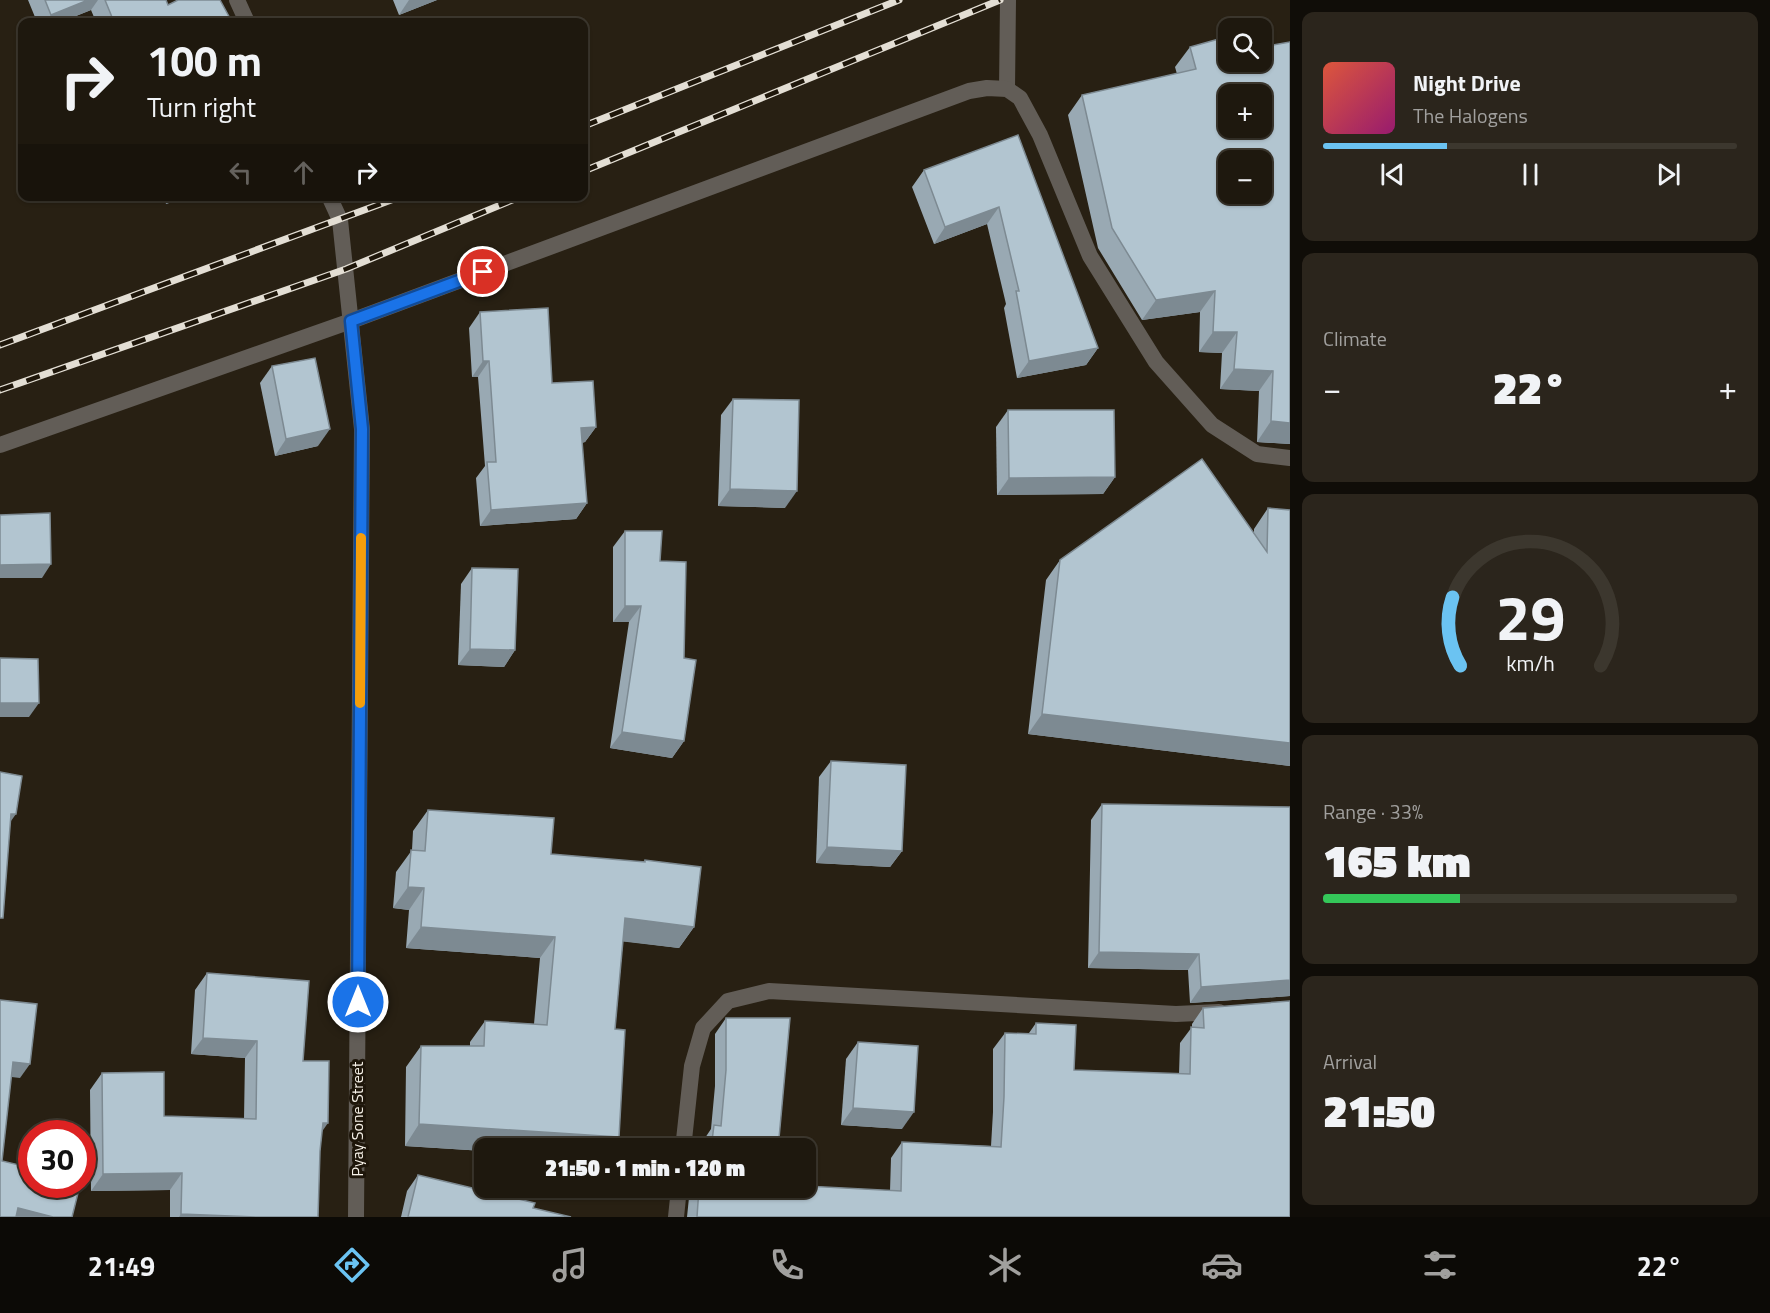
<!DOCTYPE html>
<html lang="en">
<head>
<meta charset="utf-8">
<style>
  body { margin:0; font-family:"Titillium Web",sans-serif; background:#2b251c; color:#f1f3f6; height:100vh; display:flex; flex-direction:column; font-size:22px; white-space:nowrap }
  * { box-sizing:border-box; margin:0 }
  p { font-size:20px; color:#a1a09e }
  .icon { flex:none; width:33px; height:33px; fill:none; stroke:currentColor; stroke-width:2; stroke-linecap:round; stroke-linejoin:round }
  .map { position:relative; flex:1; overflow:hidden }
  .side { display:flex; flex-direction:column; gap:12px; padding:12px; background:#100d08; width:480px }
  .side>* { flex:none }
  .top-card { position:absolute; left:18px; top:18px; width:570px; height:183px; border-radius:12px; box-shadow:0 2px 4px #0004,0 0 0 2px #3c372e; background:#1e180e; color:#f1f3f6; overflow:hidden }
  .tools { position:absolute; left:1218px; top:18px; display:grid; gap:12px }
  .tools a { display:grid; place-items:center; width:54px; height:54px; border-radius:12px; background:#1e180e; box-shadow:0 2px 4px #0004,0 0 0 2px #3c372e; font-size:30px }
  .speed { position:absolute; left:18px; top:1120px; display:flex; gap:12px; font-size:30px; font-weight:700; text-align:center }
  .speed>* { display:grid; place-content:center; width:78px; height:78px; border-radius:50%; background:#1e180e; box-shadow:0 2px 4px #0004,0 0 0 2px #3c372e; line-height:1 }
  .speed .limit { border:9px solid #d22; background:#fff; color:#111 }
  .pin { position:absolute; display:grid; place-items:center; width:51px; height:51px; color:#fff; margin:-26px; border:3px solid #fff; border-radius:50%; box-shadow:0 2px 6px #0007 }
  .me { position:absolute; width:66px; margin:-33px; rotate:0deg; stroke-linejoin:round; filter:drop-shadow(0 0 4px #0008) }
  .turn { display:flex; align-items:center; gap:21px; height:126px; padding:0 30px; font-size:27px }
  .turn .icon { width:78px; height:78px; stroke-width:2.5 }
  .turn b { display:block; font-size:42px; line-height:51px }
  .lanes { display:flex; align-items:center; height:57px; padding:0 30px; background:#0003; justify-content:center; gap:30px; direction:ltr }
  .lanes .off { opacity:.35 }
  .big { font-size:45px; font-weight:800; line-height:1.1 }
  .side .widget { flex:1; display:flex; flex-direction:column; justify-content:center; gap:9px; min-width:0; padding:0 21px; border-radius:12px; background:#2b251c }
  .side .dial { align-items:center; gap:0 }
  .dial svg { height:156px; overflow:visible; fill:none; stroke:#3c372e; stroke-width:7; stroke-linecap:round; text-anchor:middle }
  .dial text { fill:#f1f3f6; stroke:none }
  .song { display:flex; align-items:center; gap:18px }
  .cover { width:72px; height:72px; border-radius:9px; background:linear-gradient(135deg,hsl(10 70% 55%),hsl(320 70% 35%)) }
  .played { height:6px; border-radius:3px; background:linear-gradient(90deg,#6bc3f2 30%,#3c372e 30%) }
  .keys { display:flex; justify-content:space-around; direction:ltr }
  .heat { display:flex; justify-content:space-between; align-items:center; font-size:33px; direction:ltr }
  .charge { height:9px; border-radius:4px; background:linear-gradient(90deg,#34c759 33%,#3c372e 0) }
  .trip { position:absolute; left:474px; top:1138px; width:342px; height:60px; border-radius:12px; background:#1e180e; box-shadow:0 2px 4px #0004,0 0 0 2px #3c372e; font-weight:800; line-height:60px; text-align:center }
  .menu { display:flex; height:96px; justify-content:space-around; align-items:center; background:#0c0a06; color:#a1a09e }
  .menu .icon { width:42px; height:42px }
  .menu .current { color:#6bc3f2 }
  .menu b { font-size:27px; color:#f1f3f6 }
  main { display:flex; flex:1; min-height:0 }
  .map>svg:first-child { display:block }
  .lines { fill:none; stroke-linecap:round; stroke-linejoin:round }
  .minor { stroke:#625d57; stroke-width:16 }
  .rail-casing { stroke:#e3ded4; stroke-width:7 }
  .rail { stroke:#1e160a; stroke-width:4.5; stroke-dasharray:14; stroke-linecap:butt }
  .wall { fill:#99a9b3 }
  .shaded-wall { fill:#7d8a92 }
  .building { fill:#b2c5d0; stroke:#7d8a92; stroke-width:1.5; fill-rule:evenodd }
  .route-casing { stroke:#114b97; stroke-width:15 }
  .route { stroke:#1a73e8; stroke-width:10 }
  .slow { stroke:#f59e0b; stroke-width:10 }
  .labels { text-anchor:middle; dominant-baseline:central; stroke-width:6; stroke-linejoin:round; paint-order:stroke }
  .street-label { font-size:16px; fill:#f8f3ea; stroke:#1e160a }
</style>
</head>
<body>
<main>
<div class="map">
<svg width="1290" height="1217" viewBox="0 0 1290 1217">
  <rect width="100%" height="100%" fill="#282013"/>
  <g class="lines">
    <g class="minor">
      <polyline points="237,0 247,22"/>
      <polyline points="1007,89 1008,0"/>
      <polyline points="329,196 340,220 362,429 356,1217"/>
      <polyline points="0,445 351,321 969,91 987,88 1007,89 1020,98 1040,135 1090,256 1156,362 1212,425 1257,454 1290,458"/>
      <polyline points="683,1149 692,1066 703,1028 728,1001 769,991 1176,1014 1219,1012"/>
      <polyline points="676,1217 679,1188"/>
    </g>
    <defs>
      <g id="rail">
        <polyline points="584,126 899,0"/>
        <polyline points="584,171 1000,0"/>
        <polyline points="0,345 402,196"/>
        <polyline points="0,390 346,269 522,196"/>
      </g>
    </defs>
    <use href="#rail" class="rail-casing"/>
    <use href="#rail" class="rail"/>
  </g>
  <g class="wall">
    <polygon points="28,0 166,0 168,5 232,22 96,22 91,10 61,22 37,22"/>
    <polygon points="393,0 437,0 399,15"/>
    <polygon points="1290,42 1290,444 1257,442 1259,391 1220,389 1222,353 1199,352 1200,312 1142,320 1098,248 1068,115 1082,95 1177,74 1175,67 1190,47 1228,62"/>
    <polygon points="1018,135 1098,348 1086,365 1017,378 1004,308 1006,304 987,224 934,244 912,187 924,170"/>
    <polygon points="164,196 189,196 166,204"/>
    <polygon points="480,312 596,427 585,442 582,443 587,503 576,519 480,526 476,478 485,466 478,377 472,377 469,328"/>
    <polygon points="272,366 318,446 275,456 260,383"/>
    <polygon points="733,399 785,508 718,506 721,415"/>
    <polygon points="1008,410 1115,477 1103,494 997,495 996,427"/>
    <polygon points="1268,508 1290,510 1290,766 1028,734 1046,580 1060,560 1254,534 1254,529"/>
    <polygon points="625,531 660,561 684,658 684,741 672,758 610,748 629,622 613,622 613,547"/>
    <polygon points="472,568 515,650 504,667 458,665 461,584"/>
    <polygon points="831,761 902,851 890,867 816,863 819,777"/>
    <polygon points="1102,804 1290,807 1290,996 1190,1003 1188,970 1088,968 1091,820"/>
    <polygon points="428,810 551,854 643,862 645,860 694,927 679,948 623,941 615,1029 619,1137 610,1149 484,1149 484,1151 405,1146 406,1067 421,1046 470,1046 470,1042 485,1021 534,1024 540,958 406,948 409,910 393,908 396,872 412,850 413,831"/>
    <polygon points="207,973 303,1061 322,1133 320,1151 318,1217 170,1217 170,1190 91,1191 90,1090 102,1073 164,1116 244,1119 245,1058 191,1054 195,990"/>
    <polygon points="1203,1008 1290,1217 687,1217 690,1188 806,1188 890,1191 891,1158 902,1142 991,1146 993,1112 993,1049 1005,1033 1029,1033 1036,1023 1074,1070 1179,1074 1180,1043 1192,1027 1192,1024"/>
    <polygon points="726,1018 778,1149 701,1149 703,1141 711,1129 715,1086 715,1034"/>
    <polygon points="858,1042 902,1129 841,1125 846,1059"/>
    <polygon points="418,1175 533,1208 571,1217 401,1217 407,1191"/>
  </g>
  <g class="shaded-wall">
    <polygon points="88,0 98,0 91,10 61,22 46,22 51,15"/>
    <polygon points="409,0 437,0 399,15"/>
    <polygon points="171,196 189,196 166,204"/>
    <polygon points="999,207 987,224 934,244 945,227"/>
    <polygon points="1215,291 1200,312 1142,320 1156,300"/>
    <polygon points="1213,332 1237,332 1222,353 1199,352"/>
    <polygon points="1098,348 1086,365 1017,378 1029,361"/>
    <polygon points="483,361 489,361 478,377 472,377"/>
    <polygon points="1234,369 1273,371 1259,391 1220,389"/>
    <polygon points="1271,421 1290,423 1290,444 1257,442"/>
    <polygon points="596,427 585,442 570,444 581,428"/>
    <polygon points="330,429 318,446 275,456 286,439"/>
    <polygon points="1115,477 1103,494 997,495 1009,478"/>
    <polygon points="730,489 797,491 785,508 718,506"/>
    <polygon points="587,503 576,519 480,526 491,510"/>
    <polygon points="51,564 42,578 0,578 0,565"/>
    <polygon points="625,606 641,606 629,622 613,622"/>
    <polygon points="470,649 515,650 504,667 458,665"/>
    <polygon points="0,703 39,703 29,717 0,717"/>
    <polygon points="1042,714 1290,743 1290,766 1028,734"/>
    <polygon points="622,732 684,741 672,758 610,748"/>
    <polygon points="11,814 16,814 6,828"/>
    <polygon points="827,847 902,851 890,867 816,863"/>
    <polygon points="408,887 424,888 409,910 393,908"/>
    <polygon points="625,918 694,927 679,948 610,940"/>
    <polygon points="421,927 555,937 540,958 406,948"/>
    <polygon points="1099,952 1199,954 1188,970 1088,968"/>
    <polygon points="1290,980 1290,996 1190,1003 1201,987"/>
    <polygon points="203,1038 257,1041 245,1058 191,1054"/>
    <polygon points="13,1062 30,1064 20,1078 3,1076"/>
    <polygon points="853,1108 914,1112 902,1129 841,1125"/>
    <polygon points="323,1123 328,1123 316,1140"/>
    <polygon points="419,1124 619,1137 610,1149 484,1149 484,1151 405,1146"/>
    <polygon points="182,1173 170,1190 91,1191 103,1174"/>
    <polygon points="18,1208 53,1217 12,1217"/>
    <polygon points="181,1214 256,1217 179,1217"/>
  </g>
  <g class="building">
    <polygon points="45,0 88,0 51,15"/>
    <polygon points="105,0 166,0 168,5 178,0 220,0 232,22 114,22"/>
    <path d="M 1226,37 L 1228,47 L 1228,62 L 1262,62 L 1262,47 L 1290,42 L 1290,423 L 1271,421 L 1273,371 L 1234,369 L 1237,332 L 1213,332 L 1215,291 L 1156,300 L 1112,228 L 1082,95 L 1196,69 L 1190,47 ZM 1228,94 L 1262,94 L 1262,128 L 1228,128 ZM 1228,160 L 1262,160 L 1262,194 L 1228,194 Z"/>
    <polygon points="1018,135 1098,348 1029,361 1016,291 1019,291 999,207 945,227 924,170"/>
    <polygon points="548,308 552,383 593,381 596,427 581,428 587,503 491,510 487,462 496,462 489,361 483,361 480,312"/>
    <polygon points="315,358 330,429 286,439 272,366"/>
    <polygon points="733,399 799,400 797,491 730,489"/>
    <polygon points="1008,410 1114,410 1115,477 1009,478"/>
    <polygon points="1202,459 1267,552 1268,508 1290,510 1290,743 1042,714 1060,560"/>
    <polygon points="50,513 51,564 0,565 0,515"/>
    <polygon points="625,531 662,531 660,561 686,562 684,658 696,660 684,741 622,732 641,606 625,606"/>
    <polygon points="472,568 518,569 515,650 470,649"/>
    <polygon points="0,658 38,659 39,703 0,703"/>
    <polygon points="831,761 906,765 902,851 827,847"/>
    <polygon points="0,772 22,776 16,814 11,814 3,918 0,918"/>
    <polygon points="1102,804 1290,807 1290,980 1201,987 1199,954 1099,952"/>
    <polygon points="428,810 554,818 551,854 645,862 645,860 701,867 694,927 625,918 615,1029 625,1030 619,1137 419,1124 421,1046 484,1046 485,1021 547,1025 555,937 421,927 424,888 408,887 411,850 425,851"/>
    <polygon points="207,973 309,981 303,1061 329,1061 328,1123 323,1123 320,1151 318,1217 256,1217 181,1214 182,1173 103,1174 102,1073 164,1072 164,1116 256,1119 257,1041 203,1038"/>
    <polygon points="0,1000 37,1004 30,1064 13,1062 2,1161 32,1168 32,1185 80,1185 72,1217 53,1217 18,1208 16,1217 0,1217"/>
    <polygon points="1290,1001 1290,1217 697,1217 699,1188 806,1188 806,1186 901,1191 902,1142 1001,1147 1004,1097 1005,1033 1036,1034 1036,1023 1076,1025 1074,1070 1190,1074 1191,1027 1204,1028 1203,1008"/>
    <polygon points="726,1018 790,1018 778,1149 711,1149 714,1125 721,1126 726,1070"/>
    <polygon points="858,1042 918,1046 914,1112 853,1108"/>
    <polygon points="418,1175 535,1203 533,1208 571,1217 408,1217"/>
  </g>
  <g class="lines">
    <defs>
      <polyline id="route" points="358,1002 362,429 351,321 483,272"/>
    </defs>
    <use href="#route" class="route-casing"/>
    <use href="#route" class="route"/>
    <polyline class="slow" points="360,703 361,538"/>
  </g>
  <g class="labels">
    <g class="street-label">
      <text transform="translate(357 1119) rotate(-90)">Pyay Sone Street</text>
    </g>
  </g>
</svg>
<div class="tools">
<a><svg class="icon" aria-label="search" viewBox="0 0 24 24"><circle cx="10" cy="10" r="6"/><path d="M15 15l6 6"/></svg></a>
<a>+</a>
<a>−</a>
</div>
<div class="speed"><div class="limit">30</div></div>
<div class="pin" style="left:483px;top:272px;background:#d93025"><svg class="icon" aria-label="arrive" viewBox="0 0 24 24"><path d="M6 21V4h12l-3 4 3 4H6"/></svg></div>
<svg class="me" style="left:358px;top:1002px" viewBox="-20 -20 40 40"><circle r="17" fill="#1a73e8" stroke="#fff" stroke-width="3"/><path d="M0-11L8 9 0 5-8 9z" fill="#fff"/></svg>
<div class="trip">21:50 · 1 min · 120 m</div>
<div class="top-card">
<div class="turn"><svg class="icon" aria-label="right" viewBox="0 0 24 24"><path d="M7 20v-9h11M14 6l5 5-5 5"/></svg><div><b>100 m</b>Turn right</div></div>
<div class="lanes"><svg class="icon off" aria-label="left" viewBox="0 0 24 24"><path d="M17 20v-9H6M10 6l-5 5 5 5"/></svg><svg class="icon off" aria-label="ahead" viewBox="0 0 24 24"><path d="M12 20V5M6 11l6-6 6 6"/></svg><svg class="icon" aria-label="right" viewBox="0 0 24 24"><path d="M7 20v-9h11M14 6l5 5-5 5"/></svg></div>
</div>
</div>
<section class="side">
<div class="widget">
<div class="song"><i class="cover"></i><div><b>Night Drive</b><p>The Halogens</p></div></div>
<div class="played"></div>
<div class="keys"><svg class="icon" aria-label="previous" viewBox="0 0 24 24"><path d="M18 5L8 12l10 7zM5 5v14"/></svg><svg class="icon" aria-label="pause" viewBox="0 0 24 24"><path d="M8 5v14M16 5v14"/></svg><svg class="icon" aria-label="next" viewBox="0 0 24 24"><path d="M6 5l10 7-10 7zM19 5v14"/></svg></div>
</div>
<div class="widget"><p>Climate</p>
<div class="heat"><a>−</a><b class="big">22°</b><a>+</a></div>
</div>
<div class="widget dial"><svg viewBox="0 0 100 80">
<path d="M14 69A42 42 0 1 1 86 69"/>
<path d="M14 69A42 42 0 0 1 10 34" stroke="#6bc3f2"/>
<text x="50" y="56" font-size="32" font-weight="700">29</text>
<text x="50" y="72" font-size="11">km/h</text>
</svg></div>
<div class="widget"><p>Range · 33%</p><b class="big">165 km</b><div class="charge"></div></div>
<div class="widget"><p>Arrival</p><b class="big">21:50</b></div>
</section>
</main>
<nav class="menu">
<b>21:49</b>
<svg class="icon current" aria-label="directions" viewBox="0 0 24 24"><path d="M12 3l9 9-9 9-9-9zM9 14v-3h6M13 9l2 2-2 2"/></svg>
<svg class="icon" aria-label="music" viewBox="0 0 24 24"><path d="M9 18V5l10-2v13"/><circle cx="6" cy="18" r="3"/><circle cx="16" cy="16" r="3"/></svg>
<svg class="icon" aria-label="phone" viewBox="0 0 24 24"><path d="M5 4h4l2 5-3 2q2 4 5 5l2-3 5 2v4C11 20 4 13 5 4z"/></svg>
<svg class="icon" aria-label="climate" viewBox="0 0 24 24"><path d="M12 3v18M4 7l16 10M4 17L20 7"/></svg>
<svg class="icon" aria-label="car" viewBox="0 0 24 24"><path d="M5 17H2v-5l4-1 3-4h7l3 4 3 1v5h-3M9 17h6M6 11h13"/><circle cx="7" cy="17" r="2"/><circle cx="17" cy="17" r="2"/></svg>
<svg class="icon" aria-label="filters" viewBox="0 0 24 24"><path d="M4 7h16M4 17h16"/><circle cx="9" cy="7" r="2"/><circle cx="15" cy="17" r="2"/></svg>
<b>22°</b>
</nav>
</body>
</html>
